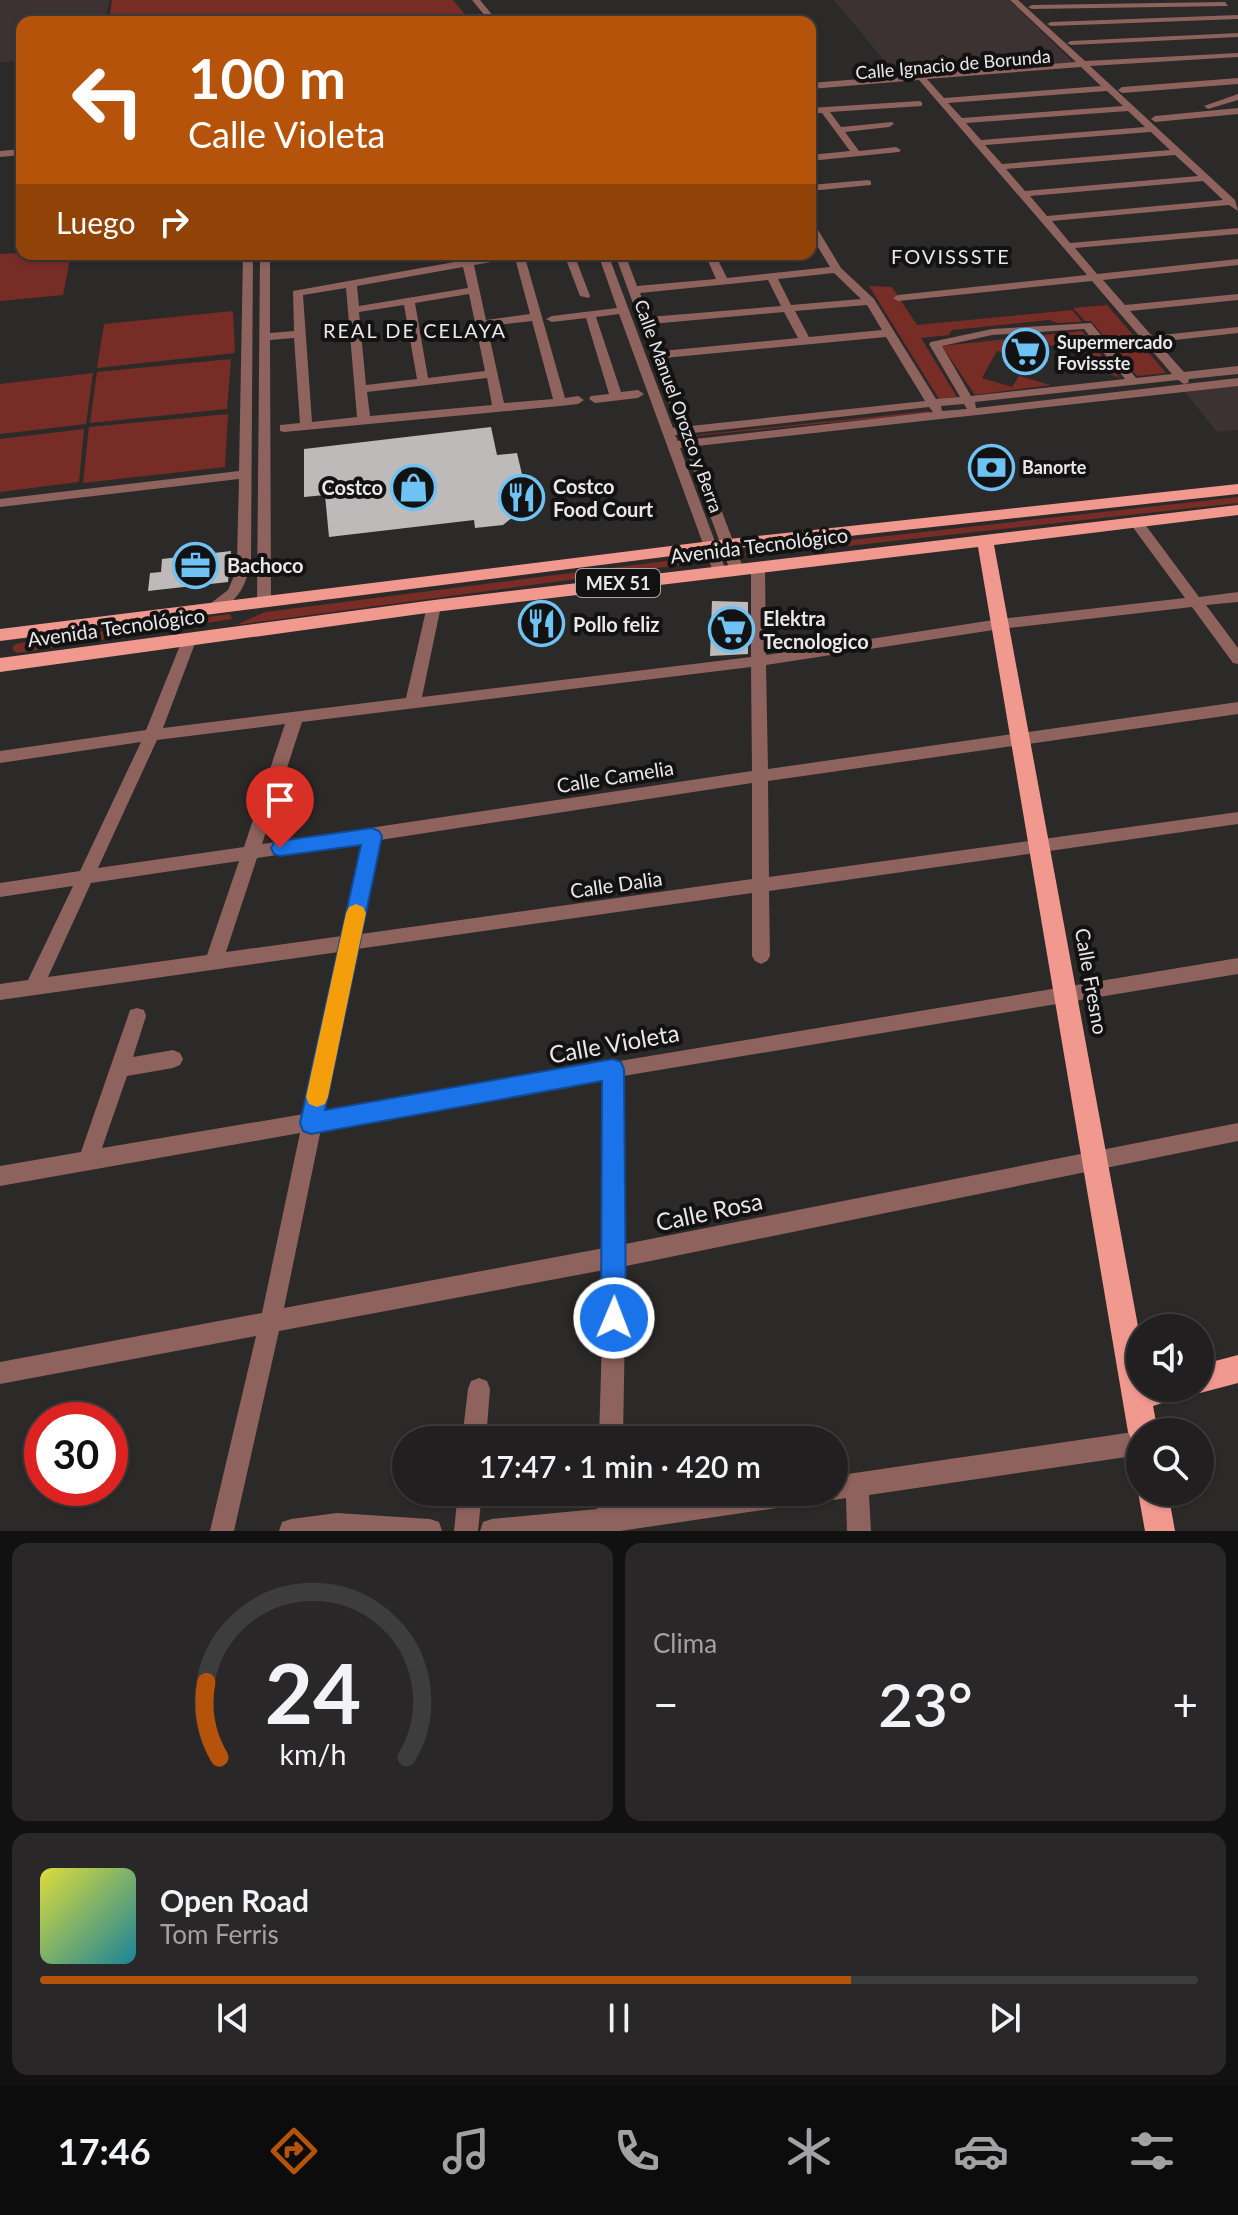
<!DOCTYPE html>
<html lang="es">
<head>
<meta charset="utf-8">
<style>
  body { margin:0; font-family:Lato,sans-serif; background:#292728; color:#f1f3f6; height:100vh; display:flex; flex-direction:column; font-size:30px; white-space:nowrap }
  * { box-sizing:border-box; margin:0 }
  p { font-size:26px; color:#a2a2a4 }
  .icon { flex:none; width:44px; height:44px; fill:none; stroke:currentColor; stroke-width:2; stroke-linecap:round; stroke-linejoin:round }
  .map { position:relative; height:1531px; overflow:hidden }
  .sheet { display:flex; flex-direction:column; gap:12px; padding:12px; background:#121111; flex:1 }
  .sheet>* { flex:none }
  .guide { position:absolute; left:16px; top:16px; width:800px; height:244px; border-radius:16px; box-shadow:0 2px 6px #0004,0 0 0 2px #3e3d3d; background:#b45309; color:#fff; overflow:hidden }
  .buttons { position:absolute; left:1126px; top:1314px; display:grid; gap:16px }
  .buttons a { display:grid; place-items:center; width:88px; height:88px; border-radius:50%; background:#211f1f; box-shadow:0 2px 6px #0004,0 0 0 2px #3e3d3d; font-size:40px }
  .speed { position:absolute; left:24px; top:1402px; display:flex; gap:16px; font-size:40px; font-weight:700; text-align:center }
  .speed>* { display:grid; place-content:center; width:104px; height:104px; border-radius:50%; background:#211f1f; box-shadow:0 2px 6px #0004,0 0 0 2px #3e3d3d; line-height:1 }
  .speed .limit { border:12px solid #d22; background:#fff; color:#111 }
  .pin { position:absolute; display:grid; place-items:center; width:68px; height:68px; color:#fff; margin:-82px -34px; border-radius:50% 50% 50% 0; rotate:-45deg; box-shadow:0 0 8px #0007 }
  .pin .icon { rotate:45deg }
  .me { position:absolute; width:88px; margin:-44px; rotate:1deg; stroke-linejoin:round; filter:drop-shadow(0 0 6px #0008) }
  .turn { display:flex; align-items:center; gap:28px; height:168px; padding:0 40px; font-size:36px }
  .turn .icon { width:104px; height:104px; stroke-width:2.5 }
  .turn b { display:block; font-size:56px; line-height:68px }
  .then { display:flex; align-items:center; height:76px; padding:0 40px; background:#0003; gap:16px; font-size:30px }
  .big { font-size:60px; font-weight:600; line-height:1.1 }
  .sheet .widget { flex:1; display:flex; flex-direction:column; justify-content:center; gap:12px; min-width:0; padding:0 28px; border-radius:16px; background:#292728 }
  .sheet .dial { align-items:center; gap:0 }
  .dial svg { height:208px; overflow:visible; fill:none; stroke:#3e3d3d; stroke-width:7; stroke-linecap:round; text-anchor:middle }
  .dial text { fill:#f1f3f6; stroke:none }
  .song { display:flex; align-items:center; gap:24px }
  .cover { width:96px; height:96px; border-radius:12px; background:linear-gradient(135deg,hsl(60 70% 55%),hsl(190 70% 35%)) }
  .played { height:8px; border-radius:4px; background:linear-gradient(90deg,#b45309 70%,#3e3d3d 70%) }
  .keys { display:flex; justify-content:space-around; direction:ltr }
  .heat { display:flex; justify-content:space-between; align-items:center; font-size:44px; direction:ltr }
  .sheet .tiles { flex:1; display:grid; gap:12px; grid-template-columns:1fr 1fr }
  .widget:last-child { grid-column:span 2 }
  .trip { position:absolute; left:392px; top:1426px; width:456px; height:80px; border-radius:40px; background:#211f1f; box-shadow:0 2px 6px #0004,0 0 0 2px #3e3d3d; font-weight:600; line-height:80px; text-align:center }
  .dock { display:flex; height:128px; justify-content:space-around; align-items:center; background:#0d0c0c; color:#a2a2a4 }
  .dock .icon { width:56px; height:56px }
  .dock .active { color:#b45309 }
  .dock b { font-size:36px; color:#f1f3f6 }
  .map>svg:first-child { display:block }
  .built { fill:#3c3231 }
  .green { fill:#782c26 }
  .building { fill:#bebaba }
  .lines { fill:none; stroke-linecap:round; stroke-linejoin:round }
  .minor { fill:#8e625d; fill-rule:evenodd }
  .major { fill:#f2998f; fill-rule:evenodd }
  .route { fill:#1a73e8; stroke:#114b97; stroke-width:2 }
  .slow { fill:#f59e0b }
  .labels { text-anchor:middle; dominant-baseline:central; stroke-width:8; stroke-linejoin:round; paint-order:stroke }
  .far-street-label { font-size:18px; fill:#e9e7e7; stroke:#131212 }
  .far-poi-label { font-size:18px; font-weight:bold; fill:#e9e7e7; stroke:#131212; text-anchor:start }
  .shield { fill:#131212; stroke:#a9a7a7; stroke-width:2 }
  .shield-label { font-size:18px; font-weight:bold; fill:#e9e7e7 }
  .far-quarter-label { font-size:20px; letter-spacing:2px; fill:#e9e7e7; stroke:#131212 }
  .poi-label { font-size:20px; font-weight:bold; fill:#e9e7e7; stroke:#131212; text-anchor:start }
  .street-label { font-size:20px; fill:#e9e7e7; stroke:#131212 }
  .near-street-label { font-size:24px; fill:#e9e7e7; stroke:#131212 }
</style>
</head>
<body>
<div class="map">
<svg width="1238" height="1531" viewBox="0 0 1238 1531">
  <rect width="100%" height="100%" fill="#2c2929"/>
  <g class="built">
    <polygon points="0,0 109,0 105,22 22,22 22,61 0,62"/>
    <polygon points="834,0 1009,0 1074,63 897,76"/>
    <polygon points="1238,385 1238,430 1217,432 1184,391"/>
  </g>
  <g class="green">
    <polygon points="112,0 453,0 471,22 109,22"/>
    <polygon points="22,253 71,254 63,295 0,301 0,254"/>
    <polygon points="869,286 892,287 917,325 1072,310 1082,322 1058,323 1049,320 952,330 949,335 921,338 957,397 939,399"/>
    <polygon points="1107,305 1166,373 1137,376 1091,321 1085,321 1073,308"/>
    <polygon points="233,311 235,353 97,368 104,324"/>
    <polygon points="1082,331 1120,378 1086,365 1090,356 1038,342 1027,358 997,351 982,378 1012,387 1019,376 1051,385 975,395 942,346"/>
    <polygon points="231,359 227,409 90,423 97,372"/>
    <polygon points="93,373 86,424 0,434 0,384"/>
    <polygon points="930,411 929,413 694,436 695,435"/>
    <polygon points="228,414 225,467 83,483 89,427"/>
    <polygon points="84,429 79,482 0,492 0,439"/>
    <polygon points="1238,497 1238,503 749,557 744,554 751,551"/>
    <polygon points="690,558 702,562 236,625 265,612"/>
    <polygon points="230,614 232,619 17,653 13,650 13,646 19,643"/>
  </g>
  <g class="building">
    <polygon points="491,427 497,455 517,453 529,504 503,525 475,528 474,520 329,537 325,495 304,497 304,449"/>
    <polygon points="231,551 228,582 148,591 150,573 161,572 162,559"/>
    <polygon points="712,601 748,602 748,654 710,656"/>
  </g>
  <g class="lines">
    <g class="minor">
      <polygon points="472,0 480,0 498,22 490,22"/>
      <path d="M 1010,0 L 1018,0 L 1085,61 L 1238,53 L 1238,57 L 1090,66 L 1235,200 L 1238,211 L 1229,205 L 1052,221 L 1070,243 L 1238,228 L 1238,234 L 1075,248 L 1097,274 L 1238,259 L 1238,265 L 1103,280 L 1125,305 L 1238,294 L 1238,300 L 1130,311 L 1152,336 L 1238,327 L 1238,333 L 1157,342 L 1184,372 L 1238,366 L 1238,374 L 1189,379 L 1188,383 L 1184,384 L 1178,380 L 975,402 L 976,408 L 1238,378 L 1238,386 L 697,446 L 744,570 L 737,575 L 730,570 L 685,447 L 680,448 L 726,571 L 724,574 L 714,574 L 619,314 L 596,317 L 621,392 L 638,390 L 644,394 L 638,398 L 595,403 L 589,399 L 591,396 L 609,394 L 586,318 L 552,322 L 546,319 L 552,316 L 617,308 L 598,254 L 608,254 L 673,428 L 678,427 L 615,254 L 681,254 L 676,257 L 628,262 L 637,286 L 716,279 L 705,254 L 715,254 L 727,278 L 830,267 L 810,234 L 810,222 L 815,225 L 841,268 L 874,299 L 936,399 L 960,397 L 929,344 L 931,342 L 992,329 L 1091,323 L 1136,378 L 1172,374 L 1092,281 L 898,301 L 893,298 L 898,295 L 1087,275 L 919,80 L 810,89 L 810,83 L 1076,62 ZM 1081,67 L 1101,86 L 944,98 L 927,79 ZM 1107,91 L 1123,106 L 962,118 L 948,103 ZM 1128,111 L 1145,127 L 981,140 L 966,123 ZM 1151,132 L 1170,150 L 1002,164 L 985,145 ZM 1175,155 L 1198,176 L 1025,191 L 1006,169 ZM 1203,181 L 1223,200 L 1047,216 L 1030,196 ZM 834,273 L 861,299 L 791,305 L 778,279 ZM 768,280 L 781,306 L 649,317 L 640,293 ZM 867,305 L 882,330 L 809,337 L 795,311 ZM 784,312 L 798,338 L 662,351 L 651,324 ZM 1084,329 L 1125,379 L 971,396 L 942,346 L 992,335 ZM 886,337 L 925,401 L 690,426 L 664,358 ZM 964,404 L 967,409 L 942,411 L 941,406 ZM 929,407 L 933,412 L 695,439 L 693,433 ZM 675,435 L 681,435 L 683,440 L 678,441 Z"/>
      <polygon points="1225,2 1228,6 1032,9 1028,7 1032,5"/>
      <polygon points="1238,15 1238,19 1051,26 1047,24 1051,22"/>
      <polygon points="1238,33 1238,37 1071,45 1067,43 1071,41"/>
      <polygon points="1238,78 1238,84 1122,93 1118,90 1122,87"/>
      <polygon points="1238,94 1238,100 1208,109 1204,106"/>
      <polygon points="919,101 922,102 922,106 830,112 841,127 892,122 894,124 889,127 845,132 859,151 896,147 901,150 899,152 810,161 810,155 850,151 822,113 810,114 810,108"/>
      <polygon points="1238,108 1238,114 1155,122 1151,119 1155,116"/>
      <polygon points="22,149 22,155 0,157 0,151"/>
      <polygon points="868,180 871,181 871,185 810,191 810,185"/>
      <path d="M 243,254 L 253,254 L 251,559 C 247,584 239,603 213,612 L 206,607 L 228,590 L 234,576 L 237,559 L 239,479 L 0,507 L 0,499 L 239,471 Z"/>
      <path d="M 260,254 L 270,254 L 270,333 L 294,331 L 293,291 L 499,254 L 524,254 L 565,398 L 578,396 L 584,400 L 578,404 L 560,406 L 284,432 L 280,431 L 280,425 L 300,423 L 294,338 L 270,340 L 271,601 L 269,604 L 259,604 L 257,601 ZM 515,258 L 530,314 L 486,320 L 474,265 ZM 463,267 L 468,288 L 359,306 L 357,286 ZM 346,288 L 357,417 L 312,422 L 303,295 ZM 469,294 L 485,371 L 428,378 L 415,303 ZM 404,305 L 417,379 L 366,385 L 359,312 ZM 532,321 L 553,399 L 504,403 L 487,326 ZM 487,378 L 492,405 L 370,416 L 367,392 Z"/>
      <polygon points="564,254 574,254 590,296 589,298 580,296"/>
      <path d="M 1136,518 L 1141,519 L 1199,597 L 1238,592 L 1238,602 L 1206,605 L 1238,648 L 1238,664 L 1233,663 L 1192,607 L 1000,629 L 766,665 L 768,769 L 1238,702 L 1238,714 L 768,781 L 769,877 L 1238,812 L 1238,824 L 769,891 L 770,956 L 767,961 L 761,964 L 755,961 L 752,956 L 752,893 L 357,949 L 325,1110 L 1238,958 L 1238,974 L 623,1076 L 625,1244 L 1238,1123 L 1238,1141 L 626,1266 L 623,1440 L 599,1440 L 604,1270 L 279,1331 L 234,1531 L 210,1531 L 256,1336 L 0,1384 L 0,1362 L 262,1313 L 300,1133 L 0,1186 L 0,1166 L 81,1152 L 128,1016 L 130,1010 L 137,1008 L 144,1010 L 146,1016 L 133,1057 L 173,1050 L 180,1053 L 183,1059 L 180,1065 L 173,1068 L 127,1076 L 102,1148 L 304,1114 L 339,952 L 0,1000 L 0,984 L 28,980 L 73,886 L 0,897 L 0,883 L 80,871 L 141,742 L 0,763 L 0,751 L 146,730 L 183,638 L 190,633 L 197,638 L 163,728 L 406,698 L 427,606 L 434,601 L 441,606 L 422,697 L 751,657 L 751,567 L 758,562 L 765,567 L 766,655 L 1000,619 L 1185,598 L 1129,522 ZM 751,667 L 752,771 L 262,844 L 302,722 ZM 285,724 L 244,847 L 98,868 L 157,740 ZM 752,783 L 752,879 L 361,934 L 380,840 ZM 362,842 L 342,936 L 226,952 L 257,858 ZM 239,861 L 207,955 L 48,977 L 91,883 ZM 603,1079 L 604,1248 L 284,1308 L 321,1129 Z"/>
      <polygon points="479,1378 487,1381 490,1389 486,1440 462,1440 468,1389 471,1381"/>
      <polygon points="1140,1431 1140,1455 869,1495 871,1531 847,1531 846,1498 834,1500 826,1496 824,1492 834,1492 834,1476"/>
      <polygon points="458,1492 482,1492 478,1531 454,1531"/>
      <polygon points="597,1492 621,1492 621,1506 720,1492 816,1492 812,1500 804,1504 620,1531 480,1531 483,1522 492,1519 597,1509"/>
      <polygon points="337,1513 430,1519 439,1522 442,1531 279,1531 282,1522 291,1519"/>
    </g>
    <g class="major">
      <polygon points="1238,484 1238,494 711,551 0,641 0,629 711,541"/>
      <polygon points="1238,505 1238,515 994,545 1140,1337 1140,1388 1182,1388 1178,1398 1153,1406 1158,1432 1140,1432 1140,1445 1133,1442 1128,1432 978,547 434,612 0,672 0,658 434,600"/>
      <polygon points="1238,1355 1238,1383 1200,1393 1190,1389 1200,1388 1200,1365"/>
      <polygon points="1140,1487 1140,1492 1168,1492 1175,1531 1145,1531 1138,1492"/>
    </g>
  </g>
  <polygon class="route" points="372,828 379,831 382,836 325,1110 613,1059 621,1062 624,1069 626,1318 623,1327 614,1330 605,1327 601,1318 602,1081 311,1134 303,1131 300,1123 361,845 280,856 274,854 271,848 274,843 280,841"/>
  <polygon class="slow" points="356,904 363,907 366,913 328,1097 325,1104 317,1107 309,1104 306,1097 346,913 349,907"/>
  <defs>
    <symbol id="supermarket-ring" viewBox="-11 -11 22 22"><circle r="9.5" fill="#131212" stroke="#6fc2f4" stroke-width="1.5"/><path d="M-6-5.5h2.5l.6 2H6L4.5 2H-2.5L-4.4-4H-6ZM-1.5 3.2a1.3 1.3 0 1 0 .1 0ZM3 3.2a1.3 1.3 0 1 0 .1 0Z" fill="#6fc2f4"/></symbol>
    <symbol id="bank-ring" viewBox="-11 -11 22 22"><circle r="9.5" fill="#131212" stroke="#6fc2f4" stroke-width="1.5"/><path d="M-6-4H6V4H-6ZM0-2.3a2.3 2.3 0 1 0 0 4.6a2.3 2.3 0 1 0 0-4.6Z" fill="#6fc2f4"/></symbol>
    <symbol id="shop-ring" viewBox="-11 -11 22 22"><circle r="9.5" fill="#131212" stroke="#6fc2f4" stroke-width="1.5"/><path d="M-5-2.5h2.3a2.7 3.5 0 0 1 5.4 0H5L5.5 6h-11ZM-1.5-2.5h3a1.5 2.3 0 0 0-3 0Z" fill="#6fc2f4"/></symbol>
    <symbol id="restaurant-ring" viewBox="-11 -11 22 22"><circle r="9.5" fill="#131212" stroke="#6fc2f4" stroke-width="1.5"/><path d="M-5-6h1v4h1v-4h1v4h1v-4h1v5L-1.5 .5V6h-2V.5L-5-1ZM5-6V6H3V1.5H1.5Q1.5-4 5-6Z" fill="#6fc2f4"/></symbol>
    <symbol id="office-ring" viewBox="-11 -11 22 22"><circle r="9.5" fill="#131212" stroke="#6fc2f4" stroke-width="1.5"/><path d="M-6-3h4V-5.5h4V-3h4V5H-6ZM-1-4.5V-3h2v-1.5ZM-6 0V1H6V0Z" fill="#6fc2f4"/></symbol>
  </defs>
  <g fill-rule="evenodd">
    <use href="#supermarket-ring" x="1000" y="326" width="51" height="51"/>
    <use href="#bank-ring" x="966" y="442" width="51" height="51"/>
    <use href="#shop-ring" x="388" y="462" width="51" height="51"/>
    <use href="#restaurant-ring" x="496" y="472" width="51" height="51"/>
    <use href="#office-ring" x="170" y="540" width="51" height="51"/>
    <use href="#restaurant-ring" x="516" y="598" width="51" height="51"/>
    <use href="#supermarket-ring" x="706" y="604" width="51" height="51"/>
  </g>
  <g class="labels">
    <g class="far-street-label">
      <text transform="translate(953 64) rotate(-5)">Calle Ignacio de Borunda</text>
      <text transform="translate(679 406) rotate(70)">Calle Manuel Orozco y Berra</text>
    </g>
    <g class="far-poi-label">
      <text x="1057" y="342">Supermercado<tspan x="1057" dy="21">Fovissste</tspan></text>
      <text x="1022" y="467">Banorte</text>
    </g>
    <rect class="shield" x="576" y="569" width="84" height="28" rx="6"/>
    <g class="shield-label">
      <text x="618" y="583">MEX 51</text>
    </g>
    <g class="far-quarter-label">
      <text x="951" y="256">FOVISSSTE</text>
      <text x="415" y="330">REAL DE CELAYA</text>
    </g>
    <g class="poi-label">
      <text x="553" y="486">Costco<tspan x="553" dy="23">Food Court</tspan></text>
      <text x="383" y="487" text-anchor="end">Costco</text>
      <text x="227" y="565">Bachoco</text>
      <text x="763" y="618">Elektra<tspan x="763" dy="23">Tecnologico</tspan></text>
      <text x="573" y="624">Pollo feliz</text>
    </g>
    <g class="street-label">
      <text transform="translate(759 545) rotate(-7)">Avenida Tecnológico</text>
      <text transform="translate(116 627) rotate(-8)">Avenida Tecnológico</text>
      <text transform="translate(615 776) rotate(-9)">Calle Camelia</text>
      <text transform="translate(616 884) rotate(-8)">Calle Dalia</text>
      <text transform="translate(1092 981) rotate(80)">Calle Fresno</text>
    </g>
    <g class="near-street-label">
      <text transform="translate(614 1043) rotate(-10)">Calle Violeta</text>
      <text transform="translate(709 1211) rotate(-12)">Calle Rosa</text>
    </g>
  </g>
</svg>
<div class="buttons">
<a><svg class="icon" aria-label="sound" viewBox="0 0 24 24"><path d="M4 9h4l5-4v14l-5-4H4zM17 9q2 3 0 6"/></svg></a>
<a><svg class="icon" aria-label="search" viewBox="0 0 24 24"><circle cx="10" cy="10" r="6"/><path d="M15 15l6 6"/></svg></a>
</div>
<div class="speed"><div class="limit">30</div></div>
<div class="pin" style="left:280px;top:848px;background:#d93025"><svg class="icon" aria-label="arrive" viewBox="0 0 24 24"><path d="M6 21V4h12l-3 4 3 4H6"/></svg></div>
<svg class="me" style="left:614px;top:1318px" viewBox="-20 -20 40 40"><circle r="17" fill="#1a73e8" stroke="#fff" stroke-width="3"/><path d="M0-11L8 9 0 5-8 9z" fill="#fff"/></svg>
<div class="trip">17:47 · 1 min · 420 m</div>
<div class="guide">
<div class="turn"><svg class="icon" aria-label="left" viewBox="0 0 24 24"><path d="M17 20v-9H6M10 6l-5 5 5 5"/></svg><div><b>100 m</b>Calle Violeta</div></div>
<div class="then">Luego<svg class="icon" aria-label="right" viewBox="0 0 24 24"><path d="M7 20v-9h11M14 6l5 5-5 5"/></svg></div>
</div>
</div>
<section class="sheet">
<div class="tiles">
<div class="widget dial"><svg viewBox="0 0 100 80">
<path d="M14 69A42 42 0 1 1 86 69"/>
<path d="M14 69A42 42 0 0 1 9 40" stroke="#b45309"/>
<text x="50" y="56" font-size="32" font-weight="700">24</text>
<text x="50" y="72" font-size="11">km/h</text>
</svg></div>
<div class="widget"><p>Clima</p>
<div class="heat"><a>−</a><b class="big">23°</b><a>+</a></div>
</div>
<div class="widget">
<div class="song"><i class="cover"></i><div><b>Open Road</b><p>Tom Ferris</p></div></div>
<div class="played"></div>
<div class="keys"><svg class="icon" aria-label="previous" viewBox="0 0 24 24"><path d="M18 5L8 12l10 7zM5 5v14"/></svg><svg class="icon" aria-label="pause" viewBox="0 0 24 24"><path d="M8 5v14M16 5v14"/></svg><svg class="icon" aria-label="next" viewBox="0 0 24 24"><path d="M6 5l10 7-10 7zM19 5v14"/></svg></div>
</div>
</div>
</section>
<nav class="dock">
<b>17:46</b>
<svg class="icon active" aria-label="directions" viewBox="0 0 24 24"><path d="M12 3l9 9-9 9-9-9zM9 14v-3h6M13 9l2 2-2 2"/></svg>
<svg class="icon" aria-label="music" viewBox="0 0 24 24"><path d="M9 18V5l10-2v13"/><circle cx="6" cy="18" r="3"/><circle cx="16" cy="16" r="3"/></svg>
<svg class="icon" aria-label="phone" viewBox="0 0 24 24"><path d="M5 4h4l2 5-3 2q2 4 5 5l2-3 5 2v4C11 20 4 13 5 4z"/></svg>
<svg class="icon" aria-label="climate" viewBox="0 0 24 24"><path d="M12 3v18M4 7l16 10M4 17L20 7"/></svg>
<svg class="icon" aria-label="car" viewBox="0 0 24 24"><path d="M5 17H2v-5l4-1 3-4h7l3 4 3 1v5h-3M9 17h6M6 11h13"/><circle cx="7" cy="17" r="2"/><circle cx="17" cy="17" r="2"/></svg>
<svg class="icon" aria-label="filters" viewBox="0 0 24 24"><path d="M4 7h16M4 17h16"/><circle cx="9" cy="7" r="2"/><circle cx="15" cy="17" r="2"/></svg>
</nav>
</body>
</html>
